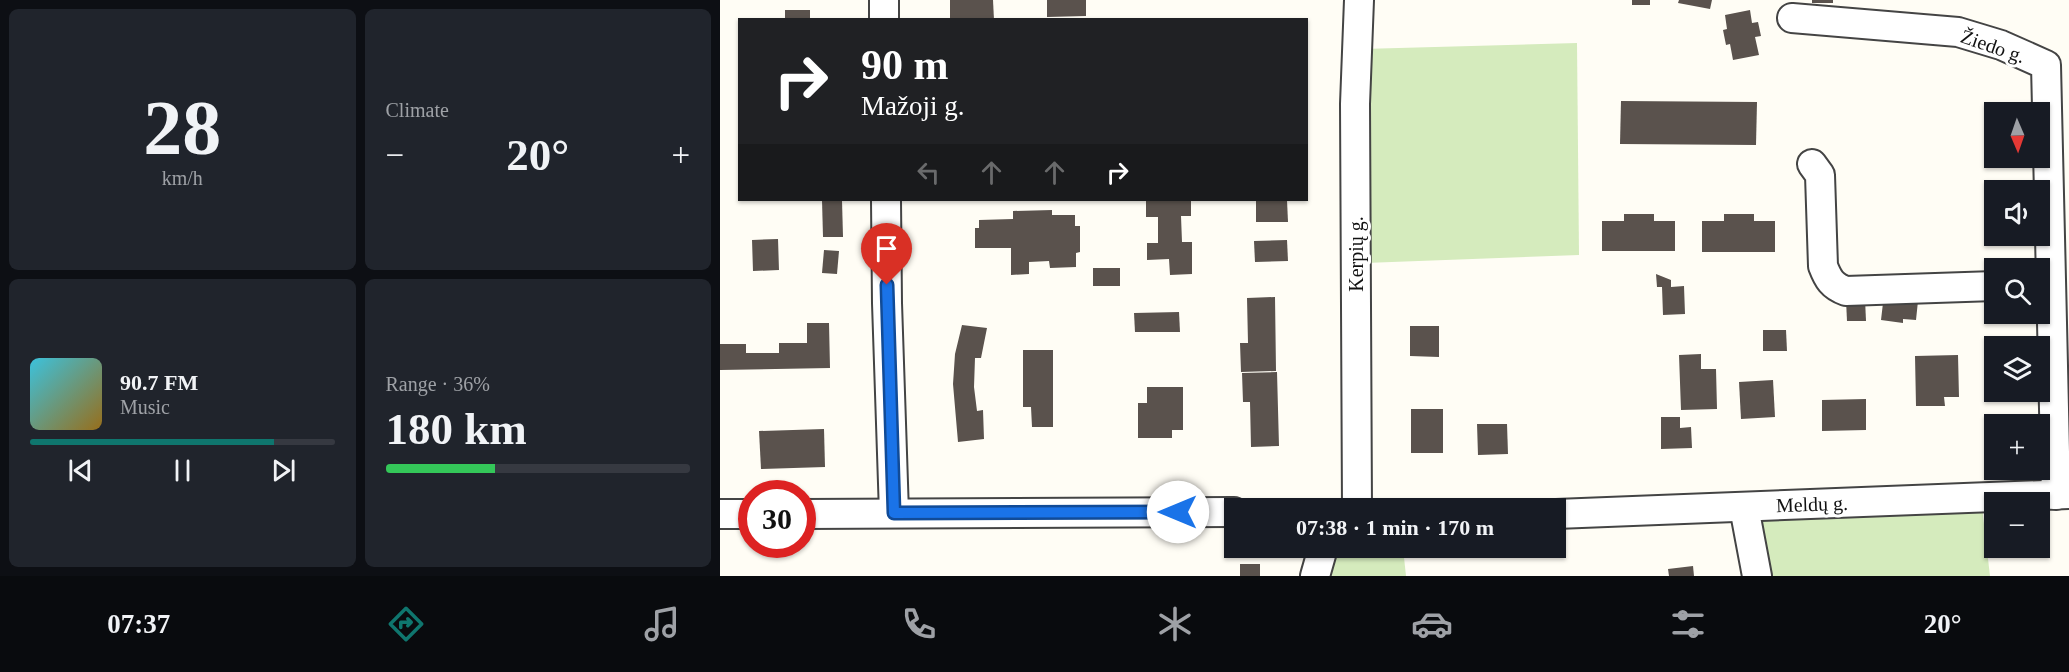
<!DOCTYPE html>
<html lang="en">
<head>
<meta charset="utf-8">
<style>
  body { margin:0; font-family:"Times New Roman",serif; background:#20242c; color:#f1f3f6; height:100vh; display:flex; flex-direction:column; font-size:22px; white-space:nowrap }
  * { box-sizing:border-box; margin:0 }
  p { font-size:20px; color:#9ea1a6 }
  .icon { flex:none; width:33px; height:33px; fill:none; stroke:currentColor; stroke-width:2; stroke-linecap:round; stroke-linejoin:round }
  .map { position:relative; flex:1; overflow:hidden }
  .details { display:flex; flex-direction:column; gap:9px; padding:9px; background:#0d0f14; width:720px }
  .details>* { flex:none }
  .hud { position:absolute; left:18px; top:18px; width:570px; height:183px; border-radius:0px; box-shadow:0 2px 4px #0004; background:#202124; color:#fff; overflow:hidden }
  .needle { width:39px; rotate:178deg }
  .buttons { position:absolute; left:1264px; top:102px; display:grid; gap:12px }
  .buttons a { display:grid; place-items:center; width:66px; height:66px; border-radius:0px; background:#171b24; box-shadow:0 2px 4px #0004; font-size:30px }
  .speed { position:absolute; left:18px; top:480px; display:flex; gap:12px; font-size:30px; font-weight:700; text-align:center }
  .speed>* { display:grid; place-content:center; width:78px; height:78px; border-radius:50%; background:#171b24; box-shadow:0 2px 4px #0004; line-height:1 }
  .speed .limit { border:9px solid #d22; background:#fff; color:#111 }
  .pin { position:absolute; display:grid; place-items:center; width:51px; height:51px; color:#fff; margin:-62px -26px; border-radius:50% 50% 50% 0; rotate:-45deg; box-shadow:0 0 6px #0007 }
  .pin .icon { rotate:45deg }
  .me { position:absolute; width:66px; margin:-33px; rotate:270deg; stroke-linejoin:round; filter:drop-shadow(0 0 4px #0008) }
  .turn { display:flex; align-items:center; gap:21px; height:126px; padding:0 24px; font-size:27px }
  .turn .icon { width:78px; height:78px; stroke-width:2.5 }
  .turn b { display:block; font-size:42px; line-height:51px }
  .lanes { display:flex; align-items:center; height:57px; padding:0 24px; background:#0003; justify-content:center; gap:30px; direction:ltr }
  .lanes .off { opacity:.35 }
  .big { font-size:45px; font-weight:600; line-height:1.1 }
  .details .widget { flex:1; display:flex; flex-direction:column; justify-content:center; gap:9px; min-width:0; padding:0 21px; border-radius:9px; background:#20242c }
  .details .dial { align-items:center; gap:0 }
  .dial b { font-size:78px; line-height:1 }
  .song { display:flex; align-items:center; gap:18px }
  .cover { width:72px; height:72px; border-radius:9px; background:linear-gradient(135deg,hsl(190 70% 55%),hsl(40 70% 35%)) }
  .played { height:6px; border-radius:3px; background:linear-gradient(90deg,#0f766e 80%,#363941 80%) }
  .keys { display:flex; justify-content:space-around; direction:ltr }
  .heat { display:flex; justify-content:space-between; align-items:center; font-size:33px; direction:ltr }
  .charge { height:9px; border-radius:4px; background:linear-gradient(90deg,#34c759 36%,#363941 0) }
  .details .tiles { flex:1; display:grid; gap:9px; grid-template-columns:repeat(2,1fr) }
  .trip { position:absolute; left:504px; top:498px; width:342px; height:60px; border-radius:0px; background:#171b24; box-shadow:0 2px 4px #0004; font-weight:600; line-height:60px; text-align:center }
  .dock { display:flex; height:96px; justify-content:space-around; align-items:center; background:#090b0e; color:#9ea1a6 }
  .dock .icon { width:42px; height:42px }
  .dock .active { color:#0f766e }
  .dock b { font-size:27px; color:#f1f3f6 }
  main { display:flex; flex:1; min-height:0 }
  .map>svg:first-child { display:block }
  .green { fill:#d5ebbd }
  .building { fill:#5a524d }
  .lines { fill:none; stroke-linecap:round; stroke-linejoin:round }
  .minor-casing { stroke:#444; stroke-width:32 }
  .minor { stroke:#fff; stroke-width:28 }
  .route-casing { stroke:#114b97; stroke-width:15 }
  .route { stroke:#1a73e8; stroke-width:10 }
  .labels { text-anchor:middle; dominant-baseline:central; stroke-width:6; stroke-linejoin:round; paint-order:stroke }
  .street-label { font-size:20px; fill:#111; stroke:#fff }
</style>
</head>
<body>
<main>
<section class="details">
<div class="tiles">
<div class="widget dial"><b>28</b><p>km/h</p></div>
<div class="widget"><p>Climate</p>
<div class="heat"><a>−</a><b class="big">20°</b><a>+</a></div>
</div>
<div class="widget">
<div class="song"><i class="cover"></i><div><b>90.7 FM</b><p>Music</p></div></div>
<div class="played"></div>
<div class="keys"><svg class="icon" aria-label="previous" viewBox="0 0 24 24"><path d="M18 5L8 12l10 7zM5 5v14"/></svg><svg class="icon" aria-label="pause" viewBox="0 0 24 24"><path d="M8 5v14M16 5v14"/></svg><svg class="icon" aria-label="next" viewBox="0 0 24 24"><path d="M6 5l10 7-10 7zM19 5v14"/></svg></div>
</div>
<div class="widget"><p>Range · 36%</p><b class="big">180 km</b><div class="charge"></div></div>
</div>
</section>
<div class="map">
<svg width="1349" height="576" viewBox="0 0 1349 576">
  <rect width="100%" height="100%" fill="#fffdf5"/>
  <g class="green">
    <polygon points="857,43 859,255 645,263 642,49"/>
    <polygon points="1262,507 1270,576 1044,576 1035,513"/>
    <polygon points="613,548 683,548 686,576 604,576"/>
  </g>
  <g class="building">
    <polygon points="230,0 273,0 274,20 230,20"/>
    <polygon points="327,0 366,0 366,16 327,17"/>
    <rect x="912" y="0" width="18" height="5"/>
    <polygon points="959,0 992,0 990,9 958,3"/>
    <rect x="1092" y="0" width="21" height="3"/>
    <rect x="65" y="10" width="25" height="10"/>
    <polygon points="1030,10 1032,23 1038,22 1041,36 1035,37 1039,55 1013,60 1010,44 1006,45 1003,30 1007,29 1005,15"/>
    <polygon points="901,101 1037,102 1036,145 900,144"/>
    <polygon points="102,200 122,200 123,237 103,237"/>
    <polygon points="426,200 471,200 471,216 461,216 462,242 472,242 472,274 450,275 449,259 427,260 427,243 438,243 438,217 426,217"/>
    <polygon points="536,200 567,200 568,222 536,222"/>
    <polygon points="332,210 332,215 355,215 355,226 360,226 360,252 356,253 356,267 330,268 329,261 309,262 309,274 291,275 291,248 255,248 255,228 259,228 259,220 293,219 293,211"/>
    <polygon points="904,214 934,214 934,221 955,221 955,251 882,251 882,221 904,221"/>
    <polygon points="1004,214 1034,214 1034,221 1055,221 1055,252 982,252 982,221 1004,221"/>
    <polygon points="58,239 59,270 33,271 32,240"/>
    <polygon points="567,240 568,261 535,262 534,241"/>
    <polygon points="104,250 119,251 117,274 102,273"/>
    <rect x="373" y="268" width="27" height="18"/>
    <polygon points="936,274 951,280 951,287 964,286 965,314 943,315 942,287 937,287"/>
    <polygon points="555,297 556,371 521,372 520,343 528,343 527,298"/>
    <polygon points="1145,299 1146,321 1127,321 1126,300"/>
    <polygon points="1185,300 1198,301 1196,320 1183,319 1183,323 1161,320 1163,303 1185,305"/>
    <polygon points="459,312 460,332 415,332 414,313"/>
    <polygon points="87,323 109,323 110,368 0,370 0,344 26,344 26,353 59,353 59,343 87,343"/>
    <polygon points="242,325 267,328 261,358 255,358 254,387 257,411 263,410 264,439 238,442 233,384 235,354"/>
    <polygon points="690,326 719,326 719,357 690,356"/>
    <polygon points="1043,330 1066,330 1067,351 1043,351"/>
    <polygon points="303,350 333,350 333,427 312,427 311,407 303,407"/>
    <polygon points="981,354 981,369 996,369 997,409 961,410 959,355"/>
    <polygon points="1238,355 1239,397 1224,397 1225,406 1196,406 1195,356"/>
    <polygon points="557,372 559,446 531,447 530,402 523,402 522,373"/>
    <polygon points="1053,380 1055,417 1021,419 1019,382"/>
    <polygon points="427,387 463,387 463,430 452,430 452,438 418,438 418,403 427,403"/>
    <polygon points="1146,399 1146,430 1102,431 1102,400"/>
    <rect x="691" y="409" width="32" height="44"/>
    <polygon points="941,417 960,417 960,428 971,427 972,448 941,449"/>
    <polygon points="757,424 787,424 788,454 758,455"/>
    <polygon points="104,429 105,467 41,469 39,431"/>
    <rect x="520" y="564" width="20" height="12"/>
    <polygon points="973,566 974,576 949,576 948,569"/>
  </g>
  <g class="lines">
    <defs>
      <g id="minor">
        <polyline points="164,0 164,20"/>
        <polyline points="1072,18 1238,32 1281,45 1326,65 1336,495"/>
        <path d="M 1092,164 L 1100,175 L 1103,266 C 1108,279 1112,286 1126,291 L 1275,286"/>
        <polyline points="166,200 167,303 174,513"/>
        <polyline points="1024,507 1037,576"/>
        <polyline points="637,508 635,104 639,0"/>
        <polyline points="0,514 32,514"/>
        <polyline points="82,514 514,512"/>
        <polyline points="836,514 1349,494"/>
        <polyline points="595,576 603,548"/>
      </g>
    </defs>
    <use href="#minor" class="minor-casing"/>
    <use href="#minor" class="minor"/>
  </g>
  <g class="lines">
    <defs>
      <polyline id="route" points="167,285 174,513 458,512"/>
    </defs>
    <use href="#route" class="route-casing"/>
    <use href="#route" class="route"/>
  </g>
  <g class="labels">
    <g class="street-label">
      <text transform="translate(1273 46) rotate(19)">Žiedo g.</text>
      <text transform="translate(636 254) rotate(-90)">Kerpių g.</text>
      <text transform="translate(1092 504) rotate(-2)">Meldų g.</text>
    </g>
  </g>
</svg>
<div class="buttons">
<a><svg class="needle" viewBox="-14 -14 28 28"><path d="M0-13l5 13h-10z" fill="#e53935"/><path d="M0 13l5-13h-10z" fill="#9ea1a6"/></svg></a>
<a><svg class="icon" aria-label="sound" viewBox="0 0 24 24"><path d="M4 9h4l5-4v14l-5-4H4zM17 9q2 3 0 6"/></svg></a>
<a><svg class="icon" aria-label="search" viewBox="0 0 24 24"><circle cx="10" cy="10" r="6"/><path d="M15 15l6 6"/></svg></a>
<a><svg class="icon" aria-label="layers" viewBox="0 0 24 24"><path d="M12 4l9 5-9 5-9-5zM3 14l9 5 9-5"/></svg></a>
<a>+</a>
<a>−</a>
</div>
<div class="speed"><div class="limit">30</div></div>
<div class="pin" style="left:167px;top:285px;background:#d93025"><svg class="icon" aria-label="arrive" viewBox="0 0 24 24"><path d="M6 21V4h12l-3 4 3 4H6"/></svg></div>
<svg class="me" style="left:458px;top:512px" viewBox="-20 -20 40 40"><circle r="19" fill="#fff"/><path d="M0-13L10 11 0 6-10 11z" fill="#1a73e8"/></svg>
<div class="trip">07:38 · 1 min · 170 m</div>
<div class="hud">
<div class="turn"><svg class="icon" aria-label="right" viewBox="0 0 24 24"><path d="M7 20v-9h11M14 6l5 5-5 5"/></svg><div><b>90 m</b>Mažoji g.</div></div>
<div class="lanes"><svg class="icon off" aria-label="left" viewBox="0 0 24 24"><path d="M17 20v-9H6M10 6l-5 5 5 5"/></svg><svg class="icon off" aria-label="ahead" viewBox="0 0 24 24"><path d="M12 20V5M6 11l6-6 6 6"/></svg><svg class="icon off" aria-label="ahead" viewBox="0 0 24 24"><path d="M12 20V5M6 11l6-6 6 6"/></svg><svg class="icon" aria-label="right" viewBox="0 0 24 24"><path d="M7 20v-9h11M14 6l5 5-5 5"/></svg></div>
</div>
</div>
</main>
<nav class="dock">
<b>07:37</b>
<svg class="icon active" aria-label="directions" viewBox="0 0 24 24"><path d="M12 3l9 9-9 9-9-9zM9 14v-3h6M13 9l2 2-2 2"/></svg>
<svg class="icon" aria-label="music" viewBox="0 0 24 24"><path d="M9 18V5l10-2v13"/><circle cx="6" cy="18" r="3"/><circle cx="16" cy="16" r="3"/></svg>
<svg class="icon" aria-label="phone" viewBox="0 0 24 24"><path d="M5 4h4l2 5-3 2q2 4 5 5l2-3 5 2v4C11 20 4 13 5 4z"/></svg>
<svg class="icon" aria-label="climate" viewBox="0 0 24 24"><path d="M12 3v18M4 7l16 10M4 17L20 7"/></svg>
<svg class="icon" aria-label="car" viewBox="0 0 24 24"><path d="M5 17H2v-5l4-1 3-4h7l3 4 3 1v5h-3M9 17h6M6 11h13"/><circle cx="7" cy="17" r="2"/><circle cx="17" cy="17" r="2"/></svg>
<svg class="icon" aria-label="filters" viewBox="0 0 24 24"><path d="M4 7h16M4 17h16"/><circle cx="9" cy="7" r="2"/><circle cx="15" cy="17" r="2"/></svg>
<b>20°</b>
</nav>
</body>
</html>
